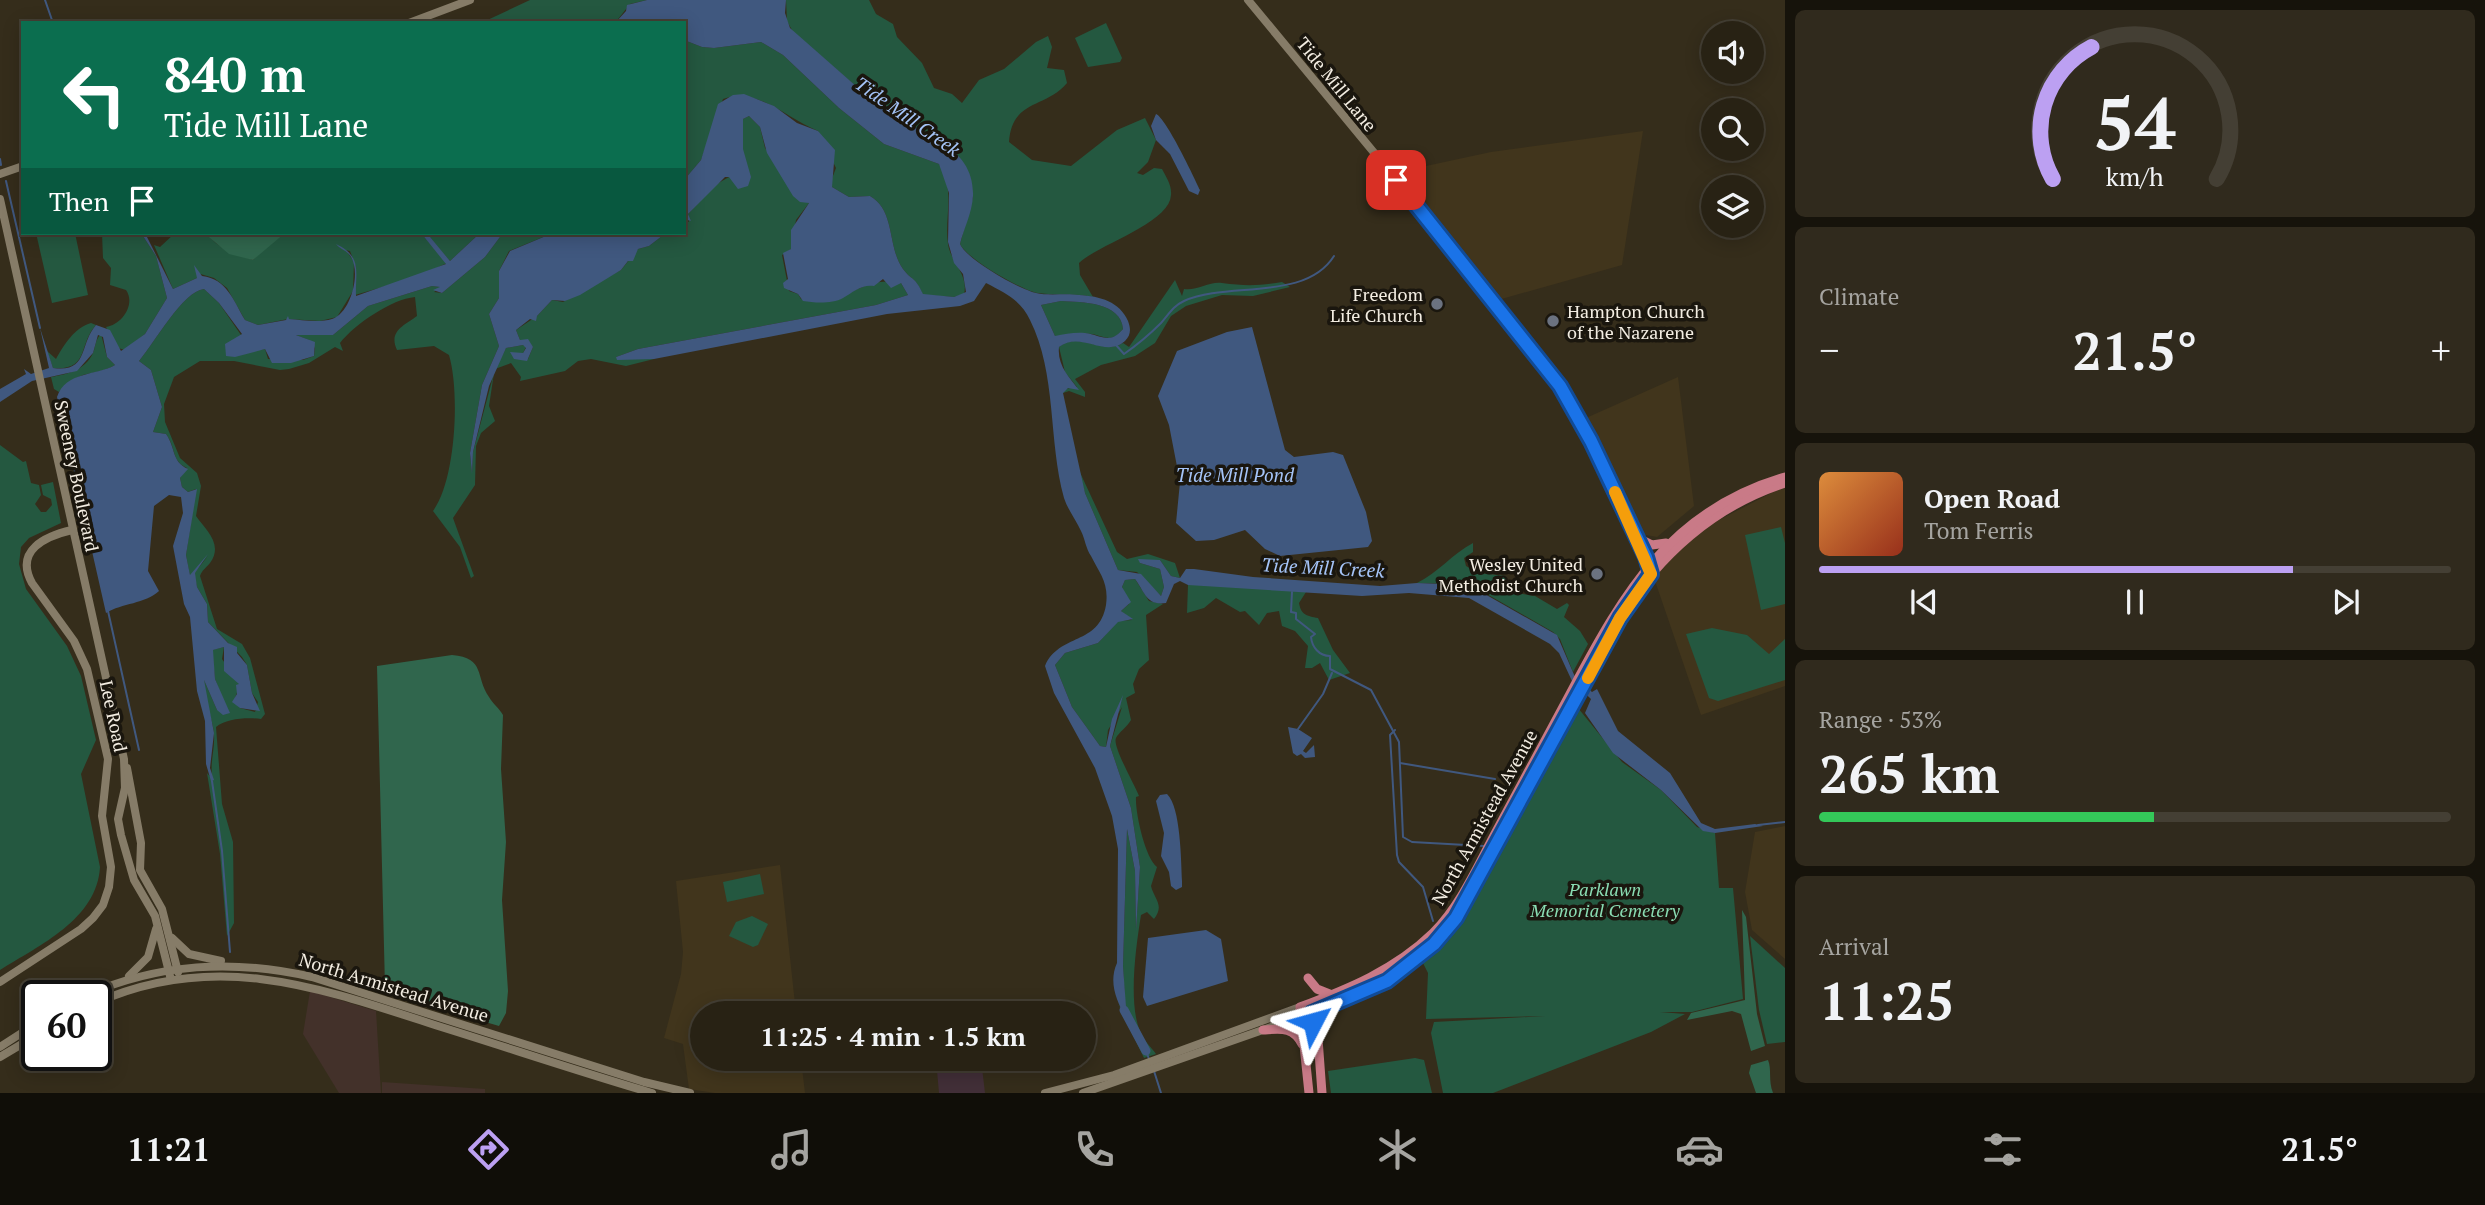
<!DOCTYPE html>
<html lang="en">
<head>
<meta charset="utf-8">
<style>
  body { margin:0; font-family:"PT Serif",serif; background:#302a1d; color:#f1f3f6; height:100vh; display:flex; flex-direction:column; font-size:26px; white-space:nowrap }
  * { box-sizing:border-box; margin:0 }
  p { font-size:23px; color:#a5a4a0 }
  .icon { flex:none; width:38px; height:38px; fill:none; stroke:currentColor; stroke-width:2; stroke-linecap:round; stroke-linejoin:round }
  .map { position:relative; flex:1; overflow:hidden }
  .sheet { display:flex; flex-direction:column; gap:10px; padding:10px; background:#16130b; width:700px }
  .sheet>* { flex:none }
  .guide { position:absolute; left:21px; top:21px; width:665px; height:214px; border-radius:0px; box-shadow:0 4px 18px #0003,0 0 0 2px #443f34; background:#0b6e4f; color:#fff; overflow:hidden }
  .tools { position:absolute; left:1701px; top:21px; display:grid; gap:14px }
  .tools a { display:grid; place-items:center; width:63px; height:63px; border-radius:50%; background:#282214; box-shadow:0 4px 18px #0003,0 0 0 2px #443f34; font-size:35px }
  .speed { position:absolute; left:21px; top:980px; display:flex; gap:14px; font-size:35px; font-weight:700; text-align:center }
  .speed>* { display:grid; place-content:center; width:91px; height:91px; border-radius:50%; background:#282214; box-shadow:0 4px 18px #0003,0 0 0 2px #443f34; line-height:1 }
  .speed .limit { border:4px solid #111; border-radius:10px; background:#fff; color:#111 }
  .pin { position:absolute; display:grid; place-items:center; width:60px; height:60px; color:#fff; margin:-30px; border-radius:14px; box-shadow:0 4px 10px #0006 }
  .me { position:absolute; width:77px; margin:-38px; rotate:51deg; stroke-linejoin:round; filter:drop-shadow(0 0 5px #0008) }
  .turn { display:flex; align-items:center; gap:24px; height:147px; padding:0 28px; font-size:32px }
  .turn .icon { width:91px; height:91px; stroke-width:2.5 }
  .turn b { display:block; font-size:49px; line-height:60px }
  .then { display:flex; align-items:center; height:66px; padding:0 28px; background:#0003; gap:14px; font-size:26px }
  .big { font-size:52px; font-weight:700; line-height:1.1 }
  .sheet .widget { flex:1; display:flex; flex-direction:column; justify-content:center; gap:10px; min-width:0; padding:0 24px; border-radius:10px; background:#302a1d }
  .sheet .dial { align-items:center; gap:0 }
  .dial svg { height:182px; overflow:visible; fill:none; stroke:#443f34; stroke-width:7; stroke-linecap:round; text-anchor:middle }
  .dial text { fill:#f1f3f6; stroke:none }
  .song { display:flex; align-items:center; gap:21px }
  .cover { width:84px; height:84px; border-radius:10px; background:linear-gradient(135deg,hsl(30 70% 55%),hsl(10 70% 35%)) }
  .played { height:7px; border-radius:4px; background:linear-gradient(90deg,#bca0f2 75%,#443f34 75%) }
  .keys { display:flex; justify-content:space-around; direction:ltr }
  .heat { display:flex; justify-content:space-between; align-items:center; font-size:38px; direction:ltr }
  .charge { height:10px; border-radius:5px; background:linear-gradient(90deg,#34c759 53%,#443f34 0) }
  .trip { position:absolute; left:690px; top:1001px; width:406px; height:70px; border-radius:35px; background:#282214; box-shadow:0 4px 18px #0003,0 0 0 2px #443f34; font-weight:700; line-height:70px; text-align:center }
  .dock { display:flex; height:112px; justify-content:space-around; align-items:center; background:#100e08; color:#a5a4a0 }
  .dock .icon { width:49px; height:49px }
  .dock .active { color:#bca0f2 }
  .dock b { font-size:32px; color:#f1f3f6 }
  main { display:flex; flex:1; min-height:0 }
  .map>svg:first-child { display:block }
  .commercial { fill:#422f38 }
  .industrial { fill:#43312a }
  .built { fill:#41351c }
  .green { fill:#245840 }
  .forest { fill:#30664d }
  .water { fill:#40587f; fill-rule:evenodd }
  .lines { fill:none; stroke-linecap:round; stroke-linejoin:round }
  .stream { stroke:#40587f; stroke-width:2 }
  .river { stroke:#40587f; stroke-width:9 }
  .secondary { stroke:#867c68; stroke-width:8 }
  .primary { stroke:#c97a87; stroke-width:9 }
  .route-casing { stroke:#114b97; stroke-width:18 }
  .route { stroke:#1a73e8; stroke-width:12 }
  .slow { stroke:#f59e0b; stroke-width:12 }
  .worship-dot { fill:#6b7280; stroke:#1a160e; stroke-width:2.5 }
  .labels { text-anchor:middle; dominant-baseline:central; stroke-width:7; stroke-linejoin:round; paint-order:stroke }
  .street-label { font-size:18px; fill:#f3ede2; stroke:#1a160e }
  .poi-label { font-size:18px; fill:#f3ede2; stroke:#1a160e; text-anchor:end }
  .park-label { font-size:18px; font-style:italic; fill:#8addb3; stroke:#1a160e }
  .water-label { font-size:19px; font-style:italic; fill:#a5c4f8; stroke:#1a160e }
</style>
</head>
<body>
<main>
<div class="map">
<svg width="1785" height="1093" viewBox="0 0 1785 1093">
  <rect width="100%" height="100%" fill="#352d1b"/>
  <polygon class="commercial" points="936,1059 981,1059 985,1093 939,1093"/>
  <g class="industrial">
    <polygon points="310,991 376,1011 381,1093 339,1093 303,1034"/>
    <polygon points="382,1082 485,1089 485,1093 382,1093"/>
  </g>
  <g class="built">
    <polygon points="1643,131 1622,265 1498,300 1400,178 1426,166 1491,152"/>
    <polygon points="1678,377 1694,506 1657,537 1640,534 1586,418"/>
    <polygon points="1785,486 1785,686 1701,715 1654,578 1683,546 1717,521"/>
    <polygon points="1785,826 1785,959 1752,930 1745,892 1755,832"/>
    <polygon points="780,865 796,1013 702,1013 702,1059 801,1059 805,1093 715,1093 689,1089 683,1044 664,1038 681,974 683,952 676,881"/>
  </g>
  <g class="green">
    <polygon points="530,0 647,0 630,4 615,23 481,23"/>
    <path d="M 786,0 L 869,0 L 876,14 L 893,24 L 897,37 L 922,63 L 934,88 L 952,94 L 962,103 L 979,80 L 1004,69 L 1036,42 L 1048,36 L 1052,47 L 1047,68 L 1064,70 L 1067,83 C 1045,109 1012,99 1009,142 L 1032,160 L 1071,166 L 1117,130 L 1145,118 L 1156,140 L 1148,162 L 1137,173 L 1143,175 L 1154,168 L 1162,169 C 1166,177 1172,185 1171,195 C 1170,223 1099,244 1079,263 L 1080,275 L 1093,297 C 1075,293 1056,296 1038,293 C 1021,290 967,259 960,244 L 973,197 L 906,123 L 887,112 L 884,103 L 873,101 L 793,32 L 787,21 Z"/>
    <polygon points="1106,23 1122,58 1120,62 1088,67 1075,38"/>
    <path d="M 684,40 L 702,47 L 714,48 L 761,42 L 783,55 L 839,108 L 884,144 L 939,164 C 956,189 944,217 948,244 C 951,263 969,275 964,294 L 954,297 L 923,295 C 915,276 912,281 903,269 C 887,247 896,211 870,196 L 849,197 L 832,187 L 831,181 L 836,168 L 818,131 C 787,119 757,86 723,99 L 701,160 L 684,180 Z"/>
    <path d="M 749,116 L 760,127 L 765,148 L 809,203 L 796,220 L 791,249 L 782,255 L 789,291 L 798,294 L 801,299 C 842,311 860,274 901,283 L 908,295 L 876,305 L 638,349 L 616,357 C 630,360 641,356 654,359 L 626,366 L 591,359 L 578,361 L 565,371 L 520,381 L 521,377 L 511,363 L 495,369 L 506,348 L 523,345 L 526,347 L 523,353 L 528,359 L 533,347 L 520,340 L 516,330 L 537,316 L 552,300 L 563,302 L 621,270 L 638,249 L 649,246 L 666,233 L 684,233 L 684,219 L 689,222 L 688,214 L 715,185 L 729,177 L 743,149 L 743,119 Z"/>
    <polygon points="36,233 75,233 88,295 52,303"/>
    <path d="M 102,233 L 141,233 L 156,256 L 167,298 L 145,334 L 125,350 L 118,348 L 106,327 C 122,325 136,304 126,290 L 110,285 L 111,268 L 103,258 Z"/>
    <path d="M 175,233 L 206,233 C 221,251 233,253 253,260 L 281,233 L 421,233 L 447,263 L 417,277 L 355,295 L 356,267 L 350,251 L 340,249 L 346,250 L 354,262 L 353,291 L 337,317 L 320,321 L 288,319 L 258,325 L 245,320 L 227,288 L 214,278 L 197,273 L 197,278 L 173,289 L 154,245 L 160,247 Z"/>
    <polygon points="425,233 480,233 450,261"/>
    <path d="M 503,233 L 553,233 L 509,251 L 499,271 L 499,298 L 489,314 L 499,346 L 482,385 L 470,453 L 472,473 L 473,452 L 494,373 L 489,406 L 495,421 L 481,433 L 476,446 L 475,485 L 453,518 L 474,576 L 471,578 L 460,547 L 433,511 C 456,480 460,392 449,355 L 434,346 L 397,350 C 388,331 405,325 417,316 L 415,297 C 392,299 355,324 340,343 L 343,351 L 335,347 L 309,363 L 289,369 L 280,370 L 234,361 L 200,361 L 174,377 L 164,404 L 165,422 L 180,458 L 197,473 L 201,486 L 196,516 C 205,529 224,544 210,563 C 206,568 202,570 200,576 L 217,629 L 242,644 L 250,658 L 265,714 L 261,719 C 249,717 226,718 216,727 L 222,804 L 233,842 L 234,923 L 227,936 L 220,854 L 207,773 L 213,780 C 209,764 215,751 214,735 C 213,716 202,699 204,680 L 217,710 L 223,700 L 215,679 L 212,650 L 224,647 L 222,659 L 240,685 L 235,698 L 240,708 L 255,712 L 258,702 L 252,693 L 247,665 L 242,657 L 208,622 L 207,604 L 197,587 L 195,578 L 195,572 L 208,556 L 190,576 L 186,555 L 196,489 L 188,492 L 182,487 L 180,478 L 187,468 C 171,461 176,447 166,434 L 153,432 L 162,407 L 151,370 L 139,361 C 155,342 183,291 204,289 L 219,303 L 252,351 L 265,349 L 268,359 L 303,360 L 314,356 L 315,348 L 309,340 L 296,335 L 333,335 L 368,306 L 432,286 L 441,287 L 434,292 L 442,293 L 485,257 Z"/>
    <path d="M 1175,280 L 1182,296 L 1184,289 C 1197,291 1210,281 1222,283 C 1245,286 1258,286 1282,282 L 1290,287 L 1253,296 L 1222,295 L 1186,306 L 1171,316 L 1155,343 L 1135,356 L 1101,365 L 1075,379 L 1085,392 L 1085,397 L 1069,391 L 1063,393 L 1064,389 L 1077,387 L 1065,372 L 1059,347 C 1080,330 1102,356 1123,343 L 1129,347 Z"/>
    <path d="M 1061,301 C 1082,302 1121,302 1123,329 C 1112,343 1106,337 1092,334 C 1081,332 1066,336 1055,336 L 1041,305 Z"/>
    <path d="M 91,323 L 96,325 C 78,344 90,371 53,368 L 47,351 L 56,359 C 63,346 75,327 91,323 Z"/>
    <path d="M 101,334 L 107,357 L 115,365 C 92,378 82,367 59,392 L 54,389 L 51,377 C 69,374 88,369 94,350 C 96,343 96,339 101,334 Z"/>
    <path d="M 0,445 L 23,462 L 26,461 L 31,483 L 39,485 L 41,495 L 35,504 L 41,512 L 46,512 L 52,505 L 51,499 L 43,495 L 41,485 L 53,482 L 61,523 L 29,538 L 21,547 L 19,564 L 26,589 L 67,646 L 81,676 L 96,740 L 81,774 L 100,867 C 97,919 40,945 0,970 Z"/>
    <polygon points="1077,466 1117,552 1127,559 1148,554 1175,563 1180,578 1171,576 1160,560 1140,563 1160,569 1164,587 1161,596 1137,572 1118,570 1085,493"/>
    <polygon points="1781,527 1785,543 1785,604 1761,610 1745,535"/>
    <path d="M 1473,543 L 1473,552 L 1464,558 L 1466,566 L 1479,573 L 1506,576 L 1509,592 L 1535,596 L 1557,609 L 1567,603 L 1569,605 L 1564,617 L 1580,631 L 1588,644 L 1573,672 L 1560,639 L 1553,632 L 1478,589 L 1462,584 L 1417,583 C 1438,573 1452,554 1473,543 Z"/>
    <path d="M 1135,579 L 1149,601 L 1163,604 L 1146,615 L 1149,660 L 1139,669 L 1133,684 L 1135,693 L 1126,698 L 1131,720 C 1127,727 1119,732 1116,738 C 1112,746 1134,783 1139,796 L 1136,797 C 1135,812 1145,858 1157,867 L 1151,886 C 1154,899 1165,905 1154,919 L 1147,912 L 1141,915 C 1136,946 1128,1003 1140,1031 C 1143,1040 1151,1047 1156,1054 L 1144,1058 L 1118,1004 L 1126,1018 L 1123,966 L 1127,829 L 1135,871 L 1136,930 L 1140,867 L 1131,808 L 1110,746 L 1122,707 L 1108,730 L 1106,747 L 1100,746 L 1072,707 L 1055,665 L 1065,653 L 1098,643 L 1118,621 L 1132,620 L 1121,611 L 1129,604 L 1122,587 L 1125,580 Z"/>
    <path d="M 1206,584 L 1306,592 L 1299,603 C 1301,615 1307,616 1318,618 L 1333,650 L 1350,673 L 1329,680 L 1320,663 L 1312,668 L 1305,668 L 1308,646 L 1295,631 L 1282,626 L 1279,611 L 1267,613 L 1259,625 L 1245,611 L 1240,612 L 1216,598 L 1204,608 L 1187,613 L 1188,585 Z"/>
    <polygon points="1712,628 1747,635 1769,654 1785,639 1785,680 1718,701 1709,698 1686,634"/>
    <polygon points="1578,708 1622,762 1661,790 1697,827 1715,833 1719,888 1733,888 1743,999 1692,1012 1660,1012 1685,1014 1651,1032 1493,1093 1443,1093 1431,1033 1434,1022 1546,1016 1426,1019 1428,973 1423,963 1465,918"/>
    <polygon points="760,874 764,894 727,902 723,882"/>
    <polygon points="752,916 768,924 758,945 753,947 729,936 736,922"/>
    <polygon points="1750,936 1785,968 1785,1042 1767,1044 1759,1010"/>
    <polygon points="1415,1058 1424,1060 1432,1093 1331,1093 1328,1071"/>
  </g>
  <g class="forest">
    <polygon points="204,233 285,233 253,260 229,254"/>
    <path d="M 452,655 C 486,658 475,677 489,697 C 493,704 499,708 503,715 L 501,769 L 506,842 L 502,900 L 508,991 L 506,1013 L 499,1026 L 397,996 L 385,987 L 377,666 Z"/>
    <polygon points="1742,910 1746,917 1757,1014 1765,1046 1751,1051 1741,1014 1732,1011 1687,1020 1691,1013 1745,1000"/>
    <path d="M 1768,1060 C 1772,1069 1768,1080 1773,1093 L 1756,1093 L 1749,1073 L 1751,1065 Z"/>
  </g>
  <g class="water">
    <path d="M 647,0 L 786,0 L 785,13 L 790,28 L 873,101 L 884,99 L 888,112 C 922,134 975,146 973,196 C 972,213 964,228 960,244 C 967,260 1019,289 1036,293 C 1049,296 1066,293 1079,295 C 1100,296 1120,302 1128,321 C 1131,329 1131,335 1125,341 C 1105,359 1081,330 1059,347 C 1057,365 1069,377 1079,390 L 1068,388 L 1063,393 L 1085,493 L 1118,570 L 1141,574 L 1161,596 L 1164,587 L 1160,569 L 1140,563 L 1138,559 L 1160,560 L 1171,576 L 1180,578 L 1186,569 L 1194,569 L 1253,577 L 1380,586 L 1417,583 L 1469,585 L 1557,635 L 1575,677 L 1592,692 L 1597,689 L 1618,731 L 1670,773 L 1701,823 L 1715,829 L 1755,824 L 1763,826 L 1715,833 L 1703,831 L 1661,790 L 1613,753 L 1585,713 L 1591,699 L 1572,681 L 1559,653 L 1550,644 L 1469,598 L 1409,593 L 1362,596 L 1188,585 L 1180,581 L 1174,584 L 1166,603 C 1146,606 1145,592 1135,579 L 1125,580 L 1122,587 L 1131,602 L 1121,611 L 1133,619 L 1118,622 L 1098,643 L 1065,653 L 1055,665 L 1072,707 L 1100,746 L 1106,747 L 1112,719 L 1123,695 L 1110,746 L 1131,808 L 1140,867 L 1136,931 L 1135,871 L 1127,829 L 1123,966 L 1127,1020 C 1117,1002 1108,983 1117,963 L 1118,849 L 1112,816 L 1095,768 L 1054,693 L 1045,666 C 1059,633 1099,646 1106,605 C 1109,583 1100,574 1091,556 C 1086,549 1085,539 1081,531 C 1076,520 1068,510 1064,498 C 1048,440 1057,374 1030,320 C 1021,300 1005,293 986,283 L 974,301 L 960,306 L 887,314 L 654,359 L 617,360 L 616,357 L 638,349 L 876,305 L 908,295 L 901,283 L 891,288 L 883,279 L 874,286 C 862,284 853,292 843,298 C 832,304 815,303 803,301 L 798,294 L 784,288 L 783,283 L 788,279 L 783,253 L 791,249 L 791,230 L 809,203 L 800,202 L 793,196 L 767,153 L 760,127 L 749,116 L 743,119 L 743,149 L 751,177 L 748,186 L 738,189 L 729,177 L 725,177 L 688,214 L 691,221 L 684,219 L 684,180 L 701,160 L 718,104 L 733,95 L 744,94 L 774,106 L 797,123 L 818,131 L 835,150 L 832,187 L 849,197 L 870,196 C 896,211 887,247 903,269 C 912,281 915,276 923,294 L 954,297 L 966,292 L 963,274 L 954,263 L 948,242 L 949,193 L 939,164 L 884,144 L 839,108 L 783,55 L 761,42 L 714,48 L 702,47 L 684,40 L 684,23 L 615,23 L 626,11 L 627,5 ZM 1061,301 C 1082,302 1121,302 1123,329 C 1110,345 1101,335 1085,333 C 1075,332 1065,334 1055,336 L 1041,305 Z"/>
    <path d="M 1156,114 C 1166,118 1194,177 1200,190 L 1198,195 L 1189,191 L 1170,154 L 1156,140 L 1151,126 Z"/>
    <path d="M 141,233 L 145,233 L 173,289 L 197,278 L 194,265 L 202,276 C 227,279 233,300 245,320 L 258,325 L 286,320 L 288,316 L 289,319 C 302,320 319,323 332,319 C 351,313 361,273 351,257 C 347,250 341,250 336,244 C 363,257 355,272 356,296 L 446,264 L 421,233 L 430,237 L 450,261 L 480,233 L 503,233 L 485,257 L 442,293 L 433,290 L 440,287 L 432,286 L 368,306 L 333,335 L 296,335 L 315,342 L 314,356 L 291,363 L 272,363 L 265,349 L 235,357 L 226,356 L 225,344 L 242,334 L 219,303 L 204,289 C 183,291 155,342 139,361 L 151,370 L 162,407 L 153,432 L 166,434 C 176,448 171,461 188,469 L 180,478 L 182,487 L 188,492 L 197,489 L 186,555 L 190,575 L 208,554 L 195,573 L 197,587 L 207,604 L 208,622 L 228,643 L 237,647 L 237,653 L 247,665 L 252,693 L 260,711 L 240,708 L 232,702 L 237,694 L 236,685 L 239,684 L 224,671 L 224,647 L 213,650 L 215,679 L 230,713 L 223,715 L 217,710 L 204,680 L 214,733 L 210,768 L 214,780 L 211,781 L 206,764 L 205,721 L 197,691 L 190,617 L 184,604 L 173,546 L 183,513 L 181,497 L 169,495 L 154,506 L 148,571 L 159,591 C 145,604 122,603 106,613 L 57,397 C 66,371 96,376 115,365 L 107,357 L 103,337 L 98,335 L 93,353 L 77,371 L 32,381 L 0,402 L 0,389 L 26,374 L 24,369 L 31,374 L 49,368 L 40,328 L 53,368 C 89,373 79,344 96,325 L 110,330 L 121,351 L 145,334 L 167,298 L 156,256 Z"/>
    <polygon points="553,233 666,233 649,246 638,249 633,261 628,261 621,270 580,295 565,301 552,300 537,316 536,321 530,319 516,330 520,340 528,339 533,347 527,361 514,359 510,352 523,353 526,348 523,345 506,348 489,386 473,452 472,474 470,453 482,385 499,346 489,314 499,298 499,271 510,251"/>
    <polygon points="1252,327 1285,450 1294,457 1333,452 1343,455 1366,512 1372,541 1368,547 1280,556 1265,549 1245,530 1214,540 1196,541 1176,523 1180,482 1169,425 1158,396 1177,351 1227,332"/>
    <polygon points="1288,727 1298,729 1312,738 1303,751 1306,753 1314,745 1315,757 1305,758 1301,754 1297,756 1293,753"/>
    <path d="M 1167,794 C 1181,807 1181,862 1182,881 L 1182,887 L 1176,890 L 1171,886 L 1169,872 L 1161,856 L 1164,833 L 1156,801 L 1160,795 Z"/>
    <polygon points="1206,930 1221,939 1228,981 1147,1006 1143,997 1148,938"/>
  </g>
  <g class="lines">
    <g class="stream">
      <polyline points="45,0 53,23"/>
      <polyline points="0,159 1,165"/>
      <polyline points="6,181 40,328"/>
      <path d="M 1116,345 L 1124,354 C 1137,345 1150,334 1161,323 C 1169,314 1173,306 1184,301 C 1228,281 1305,302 1334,256"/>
      <path d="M 1292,592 L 1291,612 L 1296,613 L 1296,619 L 1315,634 L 1311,637 C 1312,647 1319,656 1330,656 L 1330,669 L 1371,690 L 1399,742 L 1403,837 L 1412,842 L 1484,846"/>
      <polyline points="108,611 139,750"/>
      <polyline points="1298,729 1323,694 1332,673"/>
      <polyline points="1395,730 1390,735 1397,855 1399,862 1423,887 1433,921"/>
      <polyline points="1400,763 1495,779"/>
      <polyline points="212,781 222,851 230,952"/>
      <polyline points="1758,825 1785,822"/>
      <polyline points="1146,1051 1149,1059"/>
      <polyline points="1154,1071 1161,1093"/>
    </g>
    <polyline class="river" points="1124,1010 1146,1051"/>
    <g class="secondary">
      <polyline points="1248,0 1409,195 1560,386 1591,441 1650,572"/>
      <polyline points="409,23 470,0"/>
      <polyline points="0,174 23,166"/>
      <polyline points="0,199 124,759 125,788 118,819 121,835 134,880 155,916 171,980"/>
      <polyline points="127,768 141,843 140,870 162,909 178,972"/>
      <polyline points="172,938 189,954 221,961"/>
      <polyline points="129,976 148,957 156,929"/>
      <path d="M 0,982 L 81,929 L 93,918 L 103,905 L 109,887 L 111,867 L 102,816 L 108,759 L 87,669 L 74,641 L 32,583 C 14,550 46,536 72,530"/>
      <path d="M 84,996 C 159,963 233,959 312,977 L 644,1082 L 690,1093"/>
      <path d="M 96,1003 C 216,949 321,988 438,1026 C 509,1048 580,1072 652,1093"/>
      <polyline points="0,1047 37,1023"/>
      <polyline points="0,1057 37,1035"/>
      <polyline points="1045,1093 1114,1075 1300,1007"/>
      <polyline points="1083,1093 1300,1017"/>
    </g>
    <g class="primary">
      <polyline points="1636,537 1652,545 1666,543"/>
      <polyline points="1308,978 1317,989 1332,995"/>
      <path d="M 1300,1017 L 1356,996 L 1387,981 L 1413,962 L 1449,928 L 1475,888 L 1620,618 C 1659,555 1714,506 1785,483"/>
      <path d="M 1263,1030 C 1280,1029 1293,1026 1302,1044"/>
      <path d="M 1309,1093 L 1300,1007 C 1348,989 1395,970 1433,933 C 1461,905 1478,865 1497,830 C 1522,783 1547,737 1572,690 C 1624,592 1671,510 1785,477"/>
      <polyline points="1322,1093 1317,1025 1321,1014 1329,1010"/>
    </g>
  </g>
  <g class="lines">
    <defs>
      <polyline id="route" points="1313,1022 1312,1013 1387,981 1434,944 1456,918 1620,618 1651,574 1646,557 1591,441 1560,386 1396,180"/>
    </defs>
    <use href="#route" class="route-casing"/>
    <use href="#route" class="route"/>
    <polyline class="slow" points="1588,678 1620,618 1651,574 1615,492"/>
  </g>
  <g class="worship-dot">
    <circle cx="1437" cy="304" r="7"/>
    <circle cx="1553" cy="321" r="7"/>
    <circle cx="1597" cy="574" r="7"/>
  </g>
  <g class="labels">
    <g class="street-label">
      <text transform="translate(1337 84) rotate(51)">Tide Mill Lane</text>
      <text transform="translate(77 476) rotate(78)">Sweeney Boulevard</text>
      <text transform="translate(114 716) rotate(78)">Lee Road</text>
      <text transform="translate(1484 817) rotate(-61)">North Armistead Avenue</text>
      <text transform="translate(394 987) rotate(17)">North Armistead Avenue</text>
    </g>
    <g class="poi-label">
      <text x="1423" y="294">Freedom<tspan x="1423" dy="21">Life Church</tspan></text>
      <text x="1567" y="311" text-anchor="start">Hampton Church<tspan x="1567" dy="21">of the Nazarene</tspan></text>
      <text x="1583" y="564">Wesley United<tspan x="1583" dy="21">Methodist Church</tspan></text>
    </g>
    <g class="park-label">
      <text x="1605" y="889">Parklawn<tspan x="1605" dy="21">Memorial Cemetery</tspan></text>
    </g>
    <g class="water-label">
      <text transform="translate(908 116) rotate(35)">Tide Mill Creek</text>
      <text x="1235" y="474">Tide Mill Pond</text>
      <text transform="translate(1323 567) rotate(3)">Tide Mill Creek</text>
    </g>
  </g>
</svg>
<div class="tools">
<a><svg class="icon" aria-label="sound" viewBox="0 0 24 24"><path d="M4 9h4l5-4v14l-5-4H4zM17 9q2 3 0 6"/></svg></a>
<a><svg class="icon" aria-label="search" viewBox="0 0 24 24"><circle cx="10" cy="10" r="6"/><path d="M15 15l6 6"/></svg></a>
<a><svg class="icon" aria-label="layers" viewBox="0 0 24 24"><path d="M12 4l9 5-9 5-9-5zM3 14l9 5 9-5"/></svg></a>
</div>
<div class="speed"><div class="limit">60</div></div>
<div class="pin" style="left:1396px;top:180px;background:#d93025"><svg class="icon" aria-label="arrive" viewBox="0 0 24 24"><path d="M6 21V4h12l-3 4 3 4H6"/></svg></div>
<svg class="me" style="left:1313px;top:1022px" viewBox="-20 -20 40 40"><path d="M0-17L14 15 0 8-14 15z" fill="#1a73e8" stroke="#fff" stroke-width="4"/></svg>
<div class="trip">11:25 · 4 min · 1.5 km</div>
<div class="guide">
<div class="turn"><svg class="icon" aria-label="left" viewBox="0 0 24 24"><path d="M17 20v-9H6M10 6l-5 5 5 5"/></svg><div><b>840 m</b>Tide Mill Lane</div></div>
<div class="then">Then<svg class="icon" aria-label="arrive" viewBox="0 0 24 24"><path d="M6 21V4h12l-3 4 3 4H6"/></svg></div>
</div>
</div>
<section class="sheet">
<div class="widget dial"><svg viewBox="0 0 100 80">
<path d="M14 69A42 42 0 1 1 86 69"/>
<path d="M14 69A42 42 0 0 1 31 11" stroke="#bca0f2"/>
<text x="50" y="56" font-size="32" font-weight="700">54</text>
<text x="50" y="72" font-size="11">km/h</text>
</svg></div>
<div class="widget"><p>Climate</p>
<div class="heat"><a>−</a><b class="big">21.5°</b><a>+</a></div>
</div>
<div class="widget">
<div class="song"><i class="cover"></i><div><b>Open Road</b><p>Tom Ferris</p></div></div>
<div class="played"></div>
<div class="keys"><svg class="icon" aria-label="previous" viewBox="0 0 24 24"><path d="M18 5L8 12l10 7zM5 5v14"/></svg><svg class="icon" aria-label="pause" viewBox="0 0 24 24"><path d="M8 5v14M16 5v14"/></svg><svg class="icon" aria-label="next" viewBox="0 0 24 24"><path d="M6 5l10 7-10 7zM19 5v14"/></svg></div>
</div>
<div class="widget"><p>Range · 53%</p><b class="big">265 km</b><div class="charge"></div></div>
<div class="widget"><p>Arrival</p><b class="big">11:25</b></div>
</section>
</main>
<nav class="dock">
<b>11:21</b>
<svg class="icon active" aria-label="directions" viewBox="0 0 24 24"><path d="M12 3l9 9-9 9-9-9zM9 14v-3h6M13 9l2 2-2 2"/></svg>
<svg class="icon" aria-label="music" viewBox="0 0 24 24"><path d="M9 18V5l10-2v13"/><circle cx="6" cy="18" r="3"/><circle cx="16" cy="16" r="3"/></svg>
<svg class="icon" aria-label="phone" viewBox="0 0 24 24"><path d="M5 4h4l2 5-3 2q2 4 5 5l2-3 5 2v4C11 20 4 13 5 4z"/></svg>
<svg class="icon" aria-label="climate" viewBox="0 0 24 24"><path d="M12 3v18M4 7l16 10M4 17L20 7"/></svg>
<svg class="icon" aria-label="car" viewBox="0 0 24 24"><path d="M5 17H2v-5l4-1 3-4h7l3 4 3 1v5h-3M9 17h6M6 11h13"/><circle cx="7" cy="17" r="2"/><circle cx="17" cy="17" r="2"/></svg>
<svg class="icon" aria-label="filters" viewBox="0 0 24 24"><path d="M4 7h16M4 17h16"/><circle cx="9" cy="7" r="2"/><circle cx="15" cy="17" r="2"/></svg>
<b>21.5°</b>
</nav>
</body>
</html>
